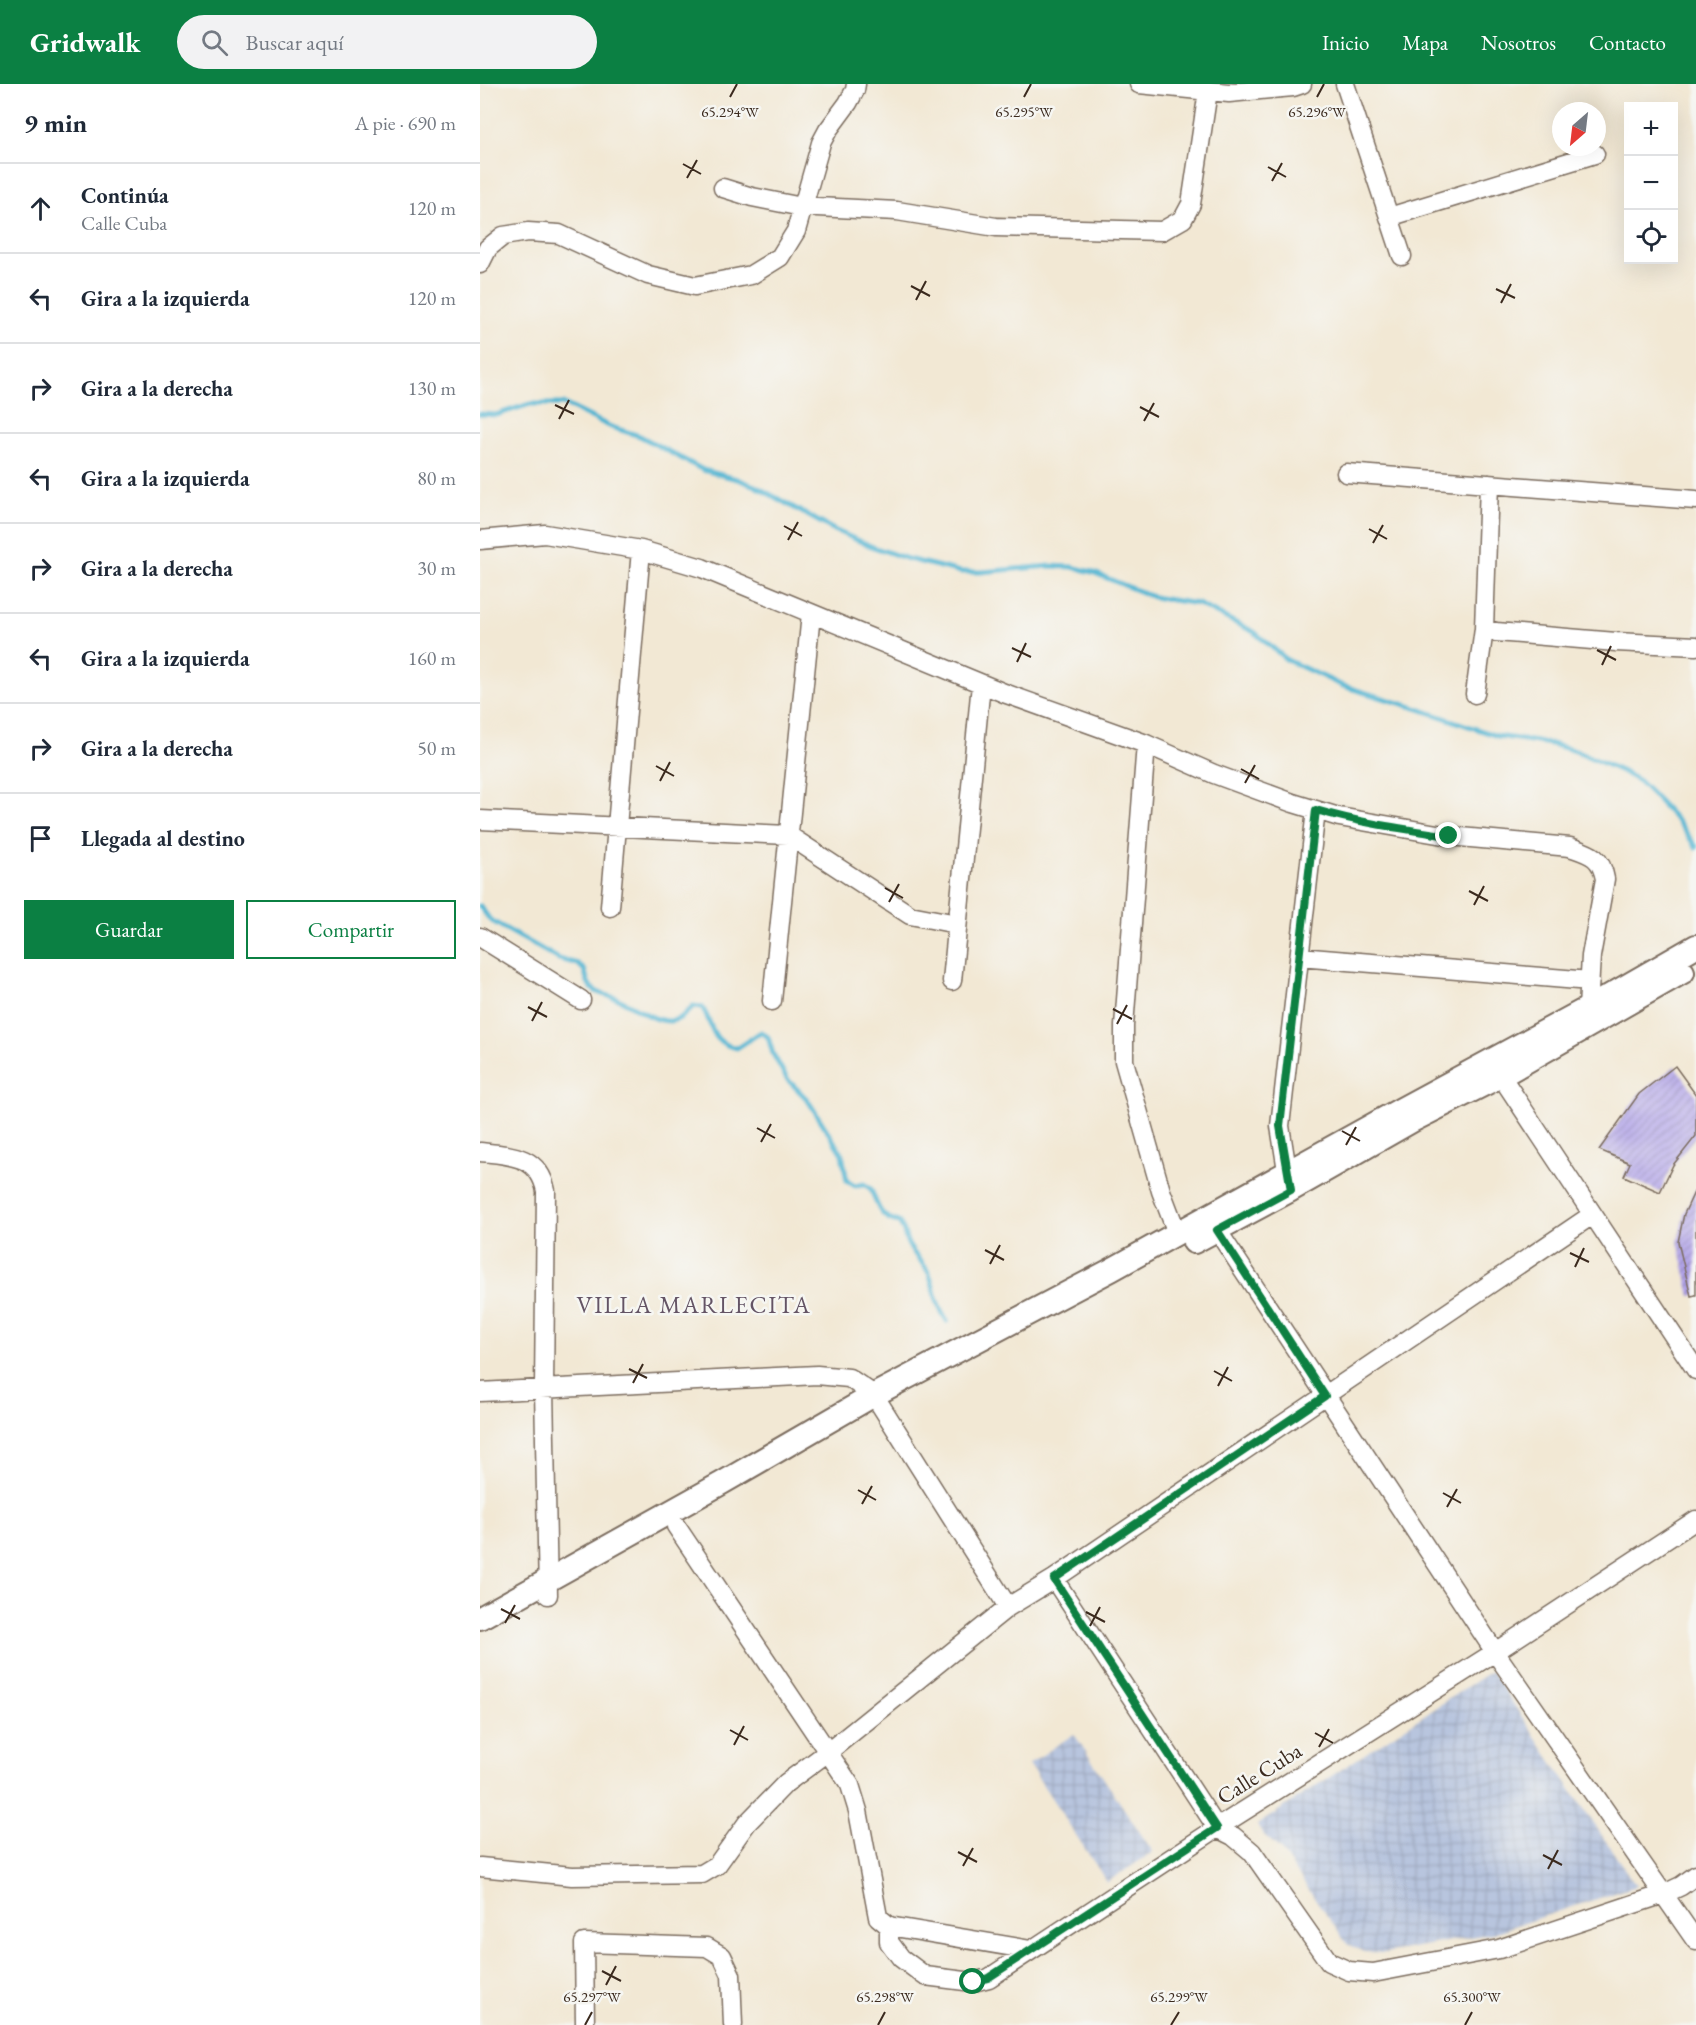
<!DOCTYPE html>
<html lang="es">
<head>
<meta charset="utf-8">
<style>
  :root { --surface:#fff; --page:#f2f2f3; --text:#1f2937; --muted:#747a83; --line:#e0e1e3; --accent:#0b8043 }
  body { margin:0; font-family:"EB Garamond",serif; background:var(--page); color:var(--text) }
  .controls { position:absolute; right:18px; top:18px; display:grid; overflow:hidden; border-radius:0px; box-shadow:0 6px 24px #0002 }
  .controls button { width:54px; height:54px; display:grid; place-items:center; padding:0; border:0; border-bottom:2px solid var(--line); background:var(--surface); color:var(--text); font:30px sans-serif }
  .compass { position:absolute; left:1072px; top:18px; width:54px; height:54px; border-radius:50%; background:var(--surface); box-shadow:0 6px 24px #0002; rotate:208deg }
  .stop { position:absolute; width:18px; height:18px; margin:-14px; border:4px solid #0b8043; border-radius:50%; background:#fff }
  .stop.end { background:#0b8043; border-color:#fff; box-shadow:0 2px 6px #0008 }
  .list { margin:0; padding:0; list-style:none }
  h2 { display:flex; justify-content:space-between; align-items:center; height:78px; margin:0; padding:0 24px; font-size:26px }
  h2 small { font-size:20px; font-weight:400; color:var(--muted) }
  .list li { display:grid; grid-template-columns:39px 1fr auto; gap:18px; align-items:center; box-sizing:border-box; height:90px; padding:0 24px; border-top:2px solid var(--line) }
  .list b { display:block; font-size:22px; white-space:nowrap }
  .list p { margin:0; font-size:20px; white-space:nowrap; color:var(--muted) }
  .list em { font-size:20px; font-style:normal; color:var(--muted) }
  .actions { display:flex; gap:12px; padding:18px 24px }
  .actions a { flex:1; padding:14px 0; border:2px solid var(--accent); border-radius:0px; text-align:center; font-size:21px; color:var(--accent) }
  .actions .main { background:var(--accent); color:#fff }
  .icon { flex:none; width:33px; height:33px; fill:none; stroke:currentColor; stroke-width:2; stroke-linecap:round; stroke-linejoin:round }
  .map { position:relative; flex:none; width:1216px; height:1941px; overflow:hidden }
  header { display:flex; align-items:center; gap:36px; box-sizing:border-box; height:84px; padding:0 30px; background:var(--accent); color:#fff }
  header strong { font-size:28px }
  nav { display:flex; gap:33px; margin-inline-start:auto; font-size:21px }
  .search { width:420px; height:54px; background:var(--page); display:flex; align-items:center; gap:15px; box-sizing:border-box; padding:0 21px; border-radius:33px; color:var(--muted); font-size:22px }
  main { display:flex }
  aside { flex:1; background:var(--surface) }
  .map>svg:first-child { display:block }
  .industrial { fill:url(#industrial-grid) }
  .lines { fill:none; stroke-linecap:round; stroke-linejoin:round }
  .stream { stroke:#53b5d2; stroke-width:5 }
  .building { fill:url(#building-hatch) }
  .minor-casing { stroke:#7b6c5e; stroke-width:21 }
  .tertiary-casing { stroke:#7b6c5e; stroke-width:26 }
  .minor { stroke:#fff; stroke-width:18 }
  .tertiary { stroke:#fff; stroke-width:22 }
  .route { stroke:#0b8043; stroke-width:8 }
  .ticks { fill:none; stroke:#3b2a1e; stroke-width:2 }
  .labels { text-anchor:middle; stroke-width:5; stroke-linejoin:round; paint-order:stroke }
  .street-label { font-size:22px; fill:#3b2a1e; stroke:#f6f6f2 }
  .neighbourhood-label { font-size:24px; letter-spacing:1.5px; fill:#645465; stroke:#f6f6f2 }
  .ticks-label { font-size:15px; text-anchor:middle; fill:#3b2a1e; stroke:#f6f6f2; stroke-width:5; stroke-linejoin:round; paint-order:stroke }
</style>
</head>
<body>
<header>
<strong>Gridwalk</strong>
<div class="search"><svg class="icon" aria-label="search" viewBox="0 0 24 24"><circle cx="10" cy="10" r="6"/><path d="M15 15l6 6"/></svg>Buscar aquí</div>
<nav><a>Inicio</a><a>Mapa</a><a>Nosotros</a><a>Contacto</a></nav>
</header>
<main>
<aside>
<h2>9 min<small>A pie · 690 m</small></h2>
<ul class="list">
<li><svg class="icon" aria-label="ahead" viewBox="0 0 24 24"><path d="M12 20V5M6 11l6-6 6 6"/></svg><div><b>Continúa</b><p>Calle Cuba</p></div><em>120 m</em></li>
<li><svg class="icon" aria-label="left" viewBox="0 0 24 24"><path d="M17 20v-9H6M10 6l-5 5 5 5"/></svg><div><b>Gira a la izquierda</b></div><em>120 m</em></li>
<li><svg class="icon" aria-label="right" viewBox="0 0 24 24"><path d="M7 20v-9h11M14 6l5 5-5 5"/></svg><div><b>Gira a la derecha</b></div><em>130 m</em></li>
<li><svg class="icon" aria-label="left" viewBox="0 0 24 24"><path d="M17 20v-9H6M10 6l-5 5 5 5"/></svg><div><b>Gira a la izquierda</b></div><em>80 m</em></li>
<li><svg class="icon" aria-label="right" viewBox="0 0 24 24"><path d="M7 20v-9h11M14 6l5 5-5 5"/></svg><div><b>Gira a la derecha</b></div><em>30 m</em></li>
<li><svg class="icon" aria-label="left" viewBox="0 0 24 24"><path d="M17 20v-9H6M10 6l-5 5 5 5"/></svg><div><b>Gira a la izquierda</b></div><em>160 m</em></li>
<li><svg class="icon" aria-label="right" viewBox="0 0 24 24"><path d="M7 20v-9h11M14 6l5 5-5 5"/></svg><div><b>Gira a la derecha</b></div><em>50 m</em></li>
<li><svg class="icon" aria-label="arrive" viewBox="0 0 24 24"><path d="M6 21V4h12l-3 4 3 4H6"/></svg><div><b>Llegada al destino</b></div></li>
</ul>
<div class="actions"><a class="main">Guardar</a><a>Compartir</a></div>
</aside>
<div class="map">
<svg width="1216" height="1941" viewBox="0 0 1216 1941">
  <defs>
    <pattern id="industrial-grid" width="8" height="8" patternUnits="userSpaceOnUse" patternTransform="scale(1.5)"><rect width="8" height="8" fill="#b8c5de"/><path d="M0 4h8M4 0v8" fill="none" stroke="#9fa9be"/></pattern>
    <pattern id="building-hatch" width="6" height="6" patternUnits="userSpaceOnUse" patternTransform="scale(1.5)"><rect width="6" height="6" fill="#b1a3e9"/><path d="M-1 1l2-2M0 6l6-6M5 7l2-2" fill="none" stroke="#9185bc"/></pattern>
  </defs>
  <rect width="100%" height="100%" fill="#f6f6f2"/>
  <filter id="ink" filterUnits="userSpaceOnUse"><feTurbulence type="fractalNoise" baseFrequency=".0167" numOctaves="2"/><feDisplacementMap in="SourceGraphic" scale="12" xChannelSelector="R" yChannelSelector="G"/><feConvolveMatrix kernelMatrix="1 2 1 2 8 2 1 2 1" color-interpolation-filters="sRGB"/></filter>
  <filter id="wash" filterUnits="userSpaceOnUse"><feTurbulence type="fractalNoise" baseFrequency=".008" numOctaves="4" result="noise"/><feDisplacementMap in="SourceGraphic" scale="24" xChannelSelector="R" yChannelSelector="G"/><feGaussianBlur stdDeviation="1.35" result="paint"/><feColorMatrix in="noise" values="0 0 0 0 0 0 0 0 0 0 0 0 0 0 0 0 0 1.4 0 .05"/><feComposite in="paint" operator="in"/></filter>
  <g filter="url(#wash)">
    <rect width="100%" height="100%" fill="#f2e8d4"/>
    <path class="industrial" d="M1011 1587 1156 1802 1013 1849 905 1869 884 1868 867 1860 800 1765 784 1751 777 1741Z
      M594 1650 673 1768 627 1798 549 1680Z"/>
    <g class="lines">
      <path class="stream" d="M0 330 16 331 50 320H84L131 343 160 352 223 386 257 395 275 402 354 446 393 463 428 475 481 488H501L570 482 592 483 612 488 673 513 718 520 774 548 807 576 863 602 936 624 1017 652 1071 660 1096 667 1141 687 1159 697 1174 712 1199 739 1216 763
        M0 822 10 836 79 875 98 880 105 887C106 893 107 899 112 904 118 911 129 911 138 915 154 921 171 937 190 937 201 936 207 929 213 922L222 923C234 942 230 959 257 964L281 948 288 953 293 970 307 995 327 1015 362 1070 367 1097 375 1102 384 1100 391 1105C397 1121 400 1135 419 1138 425 1146 424 1152 428 1160 434 1172 446 1180 450 1192 455 1208 457 1223 467 1237"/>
    </g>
    <g id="blocks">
      <path class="building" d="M1195 982 1216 1011V1052L1193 1081 1180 1108 1144 1092 1150 1079 1119 1066 1159 1010Z
        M1216 1104V1211L1211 1212 1198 1158 1204 1130Z"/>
    </g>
  </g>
  <g filter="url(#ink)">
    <use href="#blocks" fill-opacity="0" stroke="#7b6c5e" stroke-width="1.5"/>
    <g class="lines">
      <g class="minor-casing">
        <path id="minor" d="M659 0 749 9 813 3 822 0
          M865 0 922 172
          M243 104 272 113 317 122 417 127 516 143 682 147 703 135 711 120 728 7
          M909 133 1115 70
          M0 180 8 164 23 152 48 148 79 150 168 191 215 202 271 191 300 173 316 147 341 59 348 46 368 19 375 6 376 0
          M866 389 1216 416
          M0 456 65 450 161 466 222 484 524 609 666 660 734 690 813 719 859 733 969 752 1090 763C1110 770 1121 772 1125 795L1111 872 1108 924
          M1004 545 1016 548 1136 558 1216 562
          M995 610 1004 545 1009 400
          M666 660 644 942V977L681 1107 697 1149
          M0 736 308 751 430 831 477 840
          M130 823 161 466
          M0 853 101 916
          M819 873 1110 897
          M472 897 501 600
          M292 917 331 530
          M1021 992 1216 1286
          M0 1068C30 1071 59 1071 66 1107L64 1305 68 1511
          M809 1099 800 1042 836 726
          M737 1146 1015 1568 1216 1857
          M0 1308 337 1291 369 1294 394 1311 528 1523
          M196 1442 370 1701 378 1727 398 1833 409 1842 551 1866
          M574 1495 737 1744 753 1752 772 1768 849 1878 869 1887 893 1889 1019 1865 1184 1810 1201 1802 1216 1791
          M0 1783 92 1792 222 1790 237 1781 267 1739 306 1699 348 1668 528 1523 574 1495 1112 1131
          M409 1842V1858L421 1874 445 1892 493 1898 509 1894 737 1744 1015 1568 1216 1436
          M105 1941 104 1859 227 1863 242 1872 251 1891 253 1941"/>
      </g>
      <g class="tertiary-casing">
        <path id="tertiary" d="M714 1158 811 1106 932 1037 1021 992 1203 888
          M0 1534 242 1399 394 1311 631 1186 921 1025 1108 924 1216 862"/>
      </g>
      <use href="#minor" class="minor"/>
      <use href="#tertiary" class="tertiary"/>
    </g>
  </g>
  <g class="lines" filter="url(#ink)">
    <path class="route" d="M493 1898 508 1894 737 1744 574 1495 845 1312 737 1146 811 1106 800 1042 836 726C880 739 924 745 969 752"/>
  </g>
  <path class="ticks" d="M250 13 257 0M544 13 551 0M837 13 844 0M203 80 221 90M788 83 806 93M207 94 217 76M792 97 802 79M431 202 450 212M1016 205 1035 214M436 216 446 197M1021 219 1031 200M75 321 94 330M660 323 679 333M79 335 89 316M664 337 674 319M304 442 322 452M889 445 907 455M308 456 318 438M893 459 903 441M532 564 551 573M1117 566 1136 576M537 578 546 559M1122 581 1131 562M176 682 194 692M761 685 779 695M180 697 190 678M765 699 775 681M405 804 423 814M989 807 1008 817M409 818 419 800M994 821 1004 802M48 923 67 933M633 925 652 935M52 937 62 918M637 940 647 921M277 1044 295 1054M862 1047 880 1057M281 1058 291 1040M866 1061 876 1043M505 1166 524 1176M1090 1169 1109 1178M510 1180 520 1161M1095 1183 1104 1164M149 1285 167 1294M734 1287 752 1297M153 1299 163 1280M738 1302 748 1283M378 1406 396 1416M963 1409 981 1419M382 1420 392 1402M967 1423 977 1405M21 1525 40 1535M606 1528 625 1538M25 1539 35 1521M610 1542 620 1523M250 1646 268 1656M835 1649 853 1659M254 1661 264 1642M839 1663 849 1645M478 1768 497 1778M1063 1771 1082 1781M483 1782 493 1764M1068 1785 1078 1766M122 1887 141 1897M126 1901 136 1882M105 1941 112 1928M398 1941 405 1928M691 1941 699 1928M985 1941 992 1928"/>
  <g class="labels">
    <g class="street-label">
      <text transform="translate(779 1689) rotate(-32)" y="8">Calle Cuba</text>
    </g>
    <g class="neighbourhood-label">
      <text x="214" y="1229">VILLA MARLECITA</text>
    </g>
  </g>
  <g class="ticks-label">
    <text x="250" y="33">65.294°W</text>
    <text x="544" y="33">65.295°W</text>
    <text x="837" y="33">65.296°W</text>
    <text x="112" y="1918">65.297°W</text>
    <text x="405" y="1918">65.298°W</text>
    <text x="699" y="1918">65.299°W</text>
    <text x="992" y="1918">65.300°W</text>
  </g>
</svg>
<div class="controls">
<button>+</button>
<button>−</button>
<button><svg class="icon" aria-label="locate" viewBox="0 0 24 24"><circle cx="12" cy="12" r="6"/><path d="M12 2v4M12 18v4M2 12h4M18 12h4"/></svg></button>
</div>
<svg class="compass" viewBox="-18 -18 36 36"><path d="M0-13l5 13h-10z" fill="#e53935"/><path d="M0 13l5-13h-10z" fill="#747a83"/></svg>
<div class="stop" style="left:493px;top:1898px"></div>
<div class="stop end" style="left:969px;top:752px"></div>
</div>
</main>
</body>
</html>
